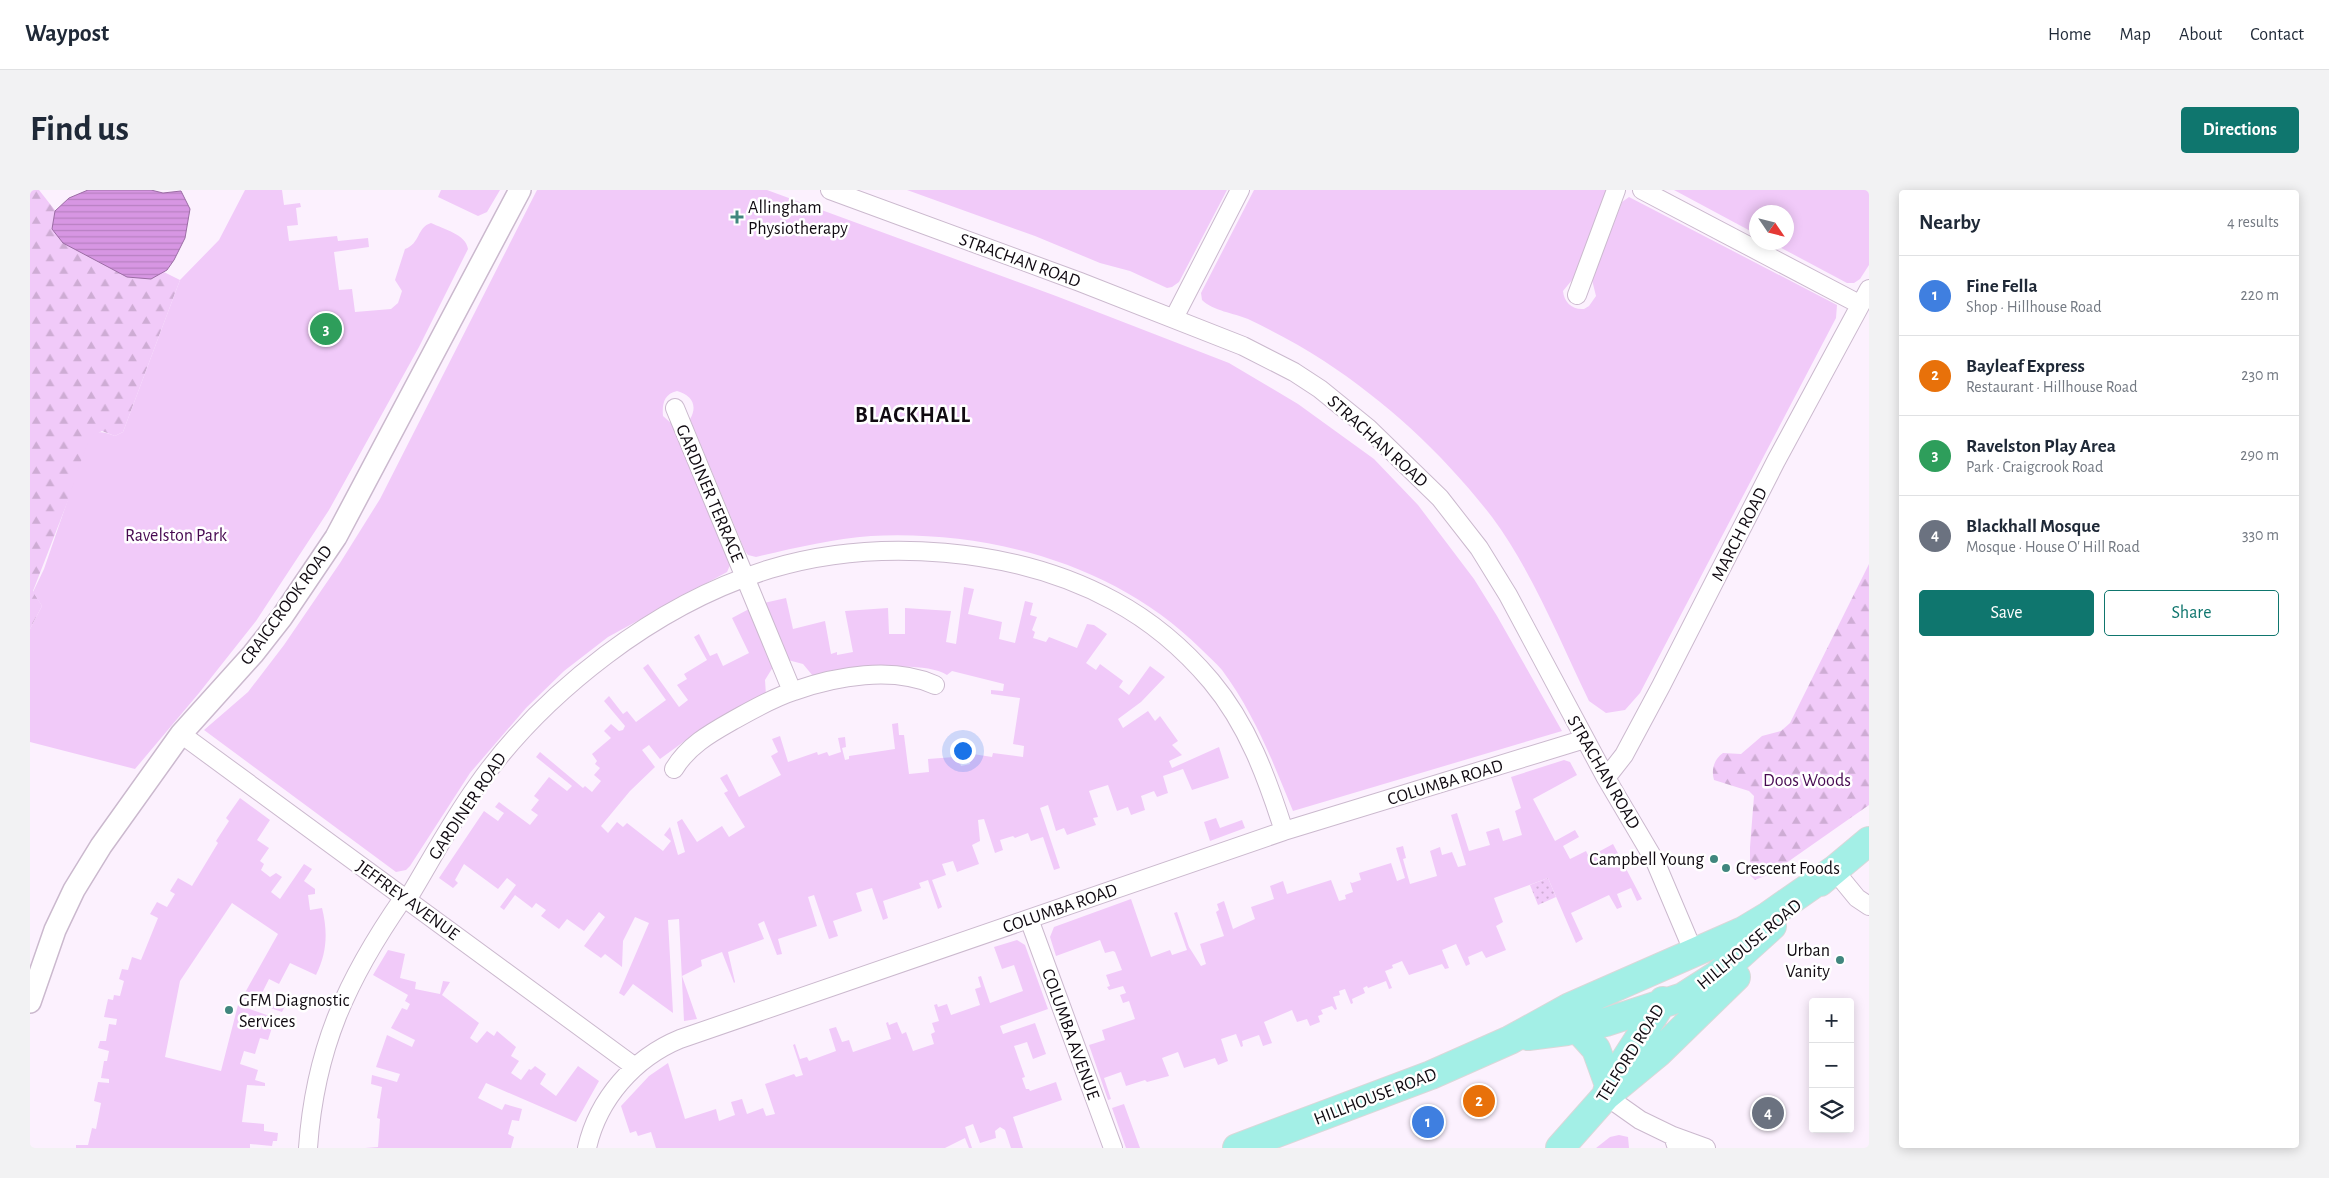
<!DOCTYPE html>
<html lang="en">
<head>
<meta charset="utf-8">
<style>
  :root { --surface:#fff; --page:#f2f2f3; --text:#1f2937; --muted:#747a83; --line:#e0e1e3; --accent:#0f766e }
  body { margin:0; font-family:"Alegreya Sans",sans-serif; background:var(--page); color:var(--text) }
  .controls { position:absolute; right:15px; bottom:15px; display:grid; overflow:hidden; border-radius:5px; box-shadow:0 2px 12px #0003 }
  .controls button { width:45px; height:45px; display:grid; place-items:center; padding:0; border:0; border-bottom:1px solid var(--line); background:var(--surface); color:var(--text); font:25px sans-serif }
  .compass { position:absolute; left:1719px; top:15px; width:45px; height:45px; border-radius:50%; background:var(--surface); box-shadow:0 2px 12px #0003; rotate:125deg }
  .you { position:absolute; left:932px; top:560px; width:18px; height:18px; margin:-12px; border:4px solid #fff; border-radius:50%; background:#1a73e8; box-shadow:0 0 0 8px #1a73e833 }
  .badge { display:grid; place-items:center; width:32px; height:32px; border-radius:50%; background:var(--accent); color:#fff; font-size:16px; font-weight:700 }
  .pin { position:absolute; translate:-50% -50%; border:2px solid #fff; box-shadow:0 1px 5px #0006 }
  .list { margin:0; padding:0; list-style:none }
  h2 { display:flex; justify-content:space-between; align-items:center; height:65px; margin:0; padding:0 20px; font-size:21px }
  h2 small { font-size:16px; font-weight:400; color:var(--muted) }
  .list li { display:grid; grid-template-columns:32px 1fr auto; gap:15px; align-items:center; box-sizing:border-box; height:80px; padding:0 20px; border-top:1px solid var(--line) }
  .list b { display:block; font-size:19px; white-space:nowrap }
  .list p { margin:0; font-size:16px; white-space:nowrap; color:var(--muted) }
  .list em { font-size:16px; font-style:normal; color:var(--muted) }
  .actions { display:flex; gap:10px; padding:15px 20px }
  .actions a { flex:1; padding:11px 0; border:1px solid var(--accent); border-radius:5px; text-align:center; font-size:18px; color:var(--accent) }
  .actions .main { background:var(--accent); color:#fff }
  .icon { flex:none; width:28px; height:28px; fill:none; stroke:currentColor; stroke-width:2; stroke-linecap:round; stroke-linejoin:round }
  .map { position:relative; flex:none; width:1839px; height:958px; overflow:hidden; border-radius:5px }
  header { display:flex; align-items:center; gap:30px; box-sizing:border-box; height:70px; padding:0 25px; background:var(--surface); border-bottom:1px solid var(--line) }
  header strong { font-size:24px }
  nav { display:flex; gap:28px; margin-inline-start:auto; font-size:18px }
  .intro { display:flex; align-items:center; justify-content:space-between; box-sizing:border-box; height:120px; padding:0 30px }
  h1 { margin:0; font-size:35px }
  .button { padding:12px 22px; border-radius:5px; background:var(--accent); color:#fff; font-size:18px; font-weight:700 }
  main { display:flex; gap:30px; padding:0 30px }
  aside { flex:1; background:var(--surface); border-radius:5px; box-shadow:0 2px 12px #0003 }
  .map>svg:first-child { display:block }
  .grass { fill:url(#grass-dots) }
  .forest { fill:url(#forest-firs) }
  .green { fill:#f1caf9 }
  .water { fill:url(#water-rules); stroke:#9b6ca4 }
  .lines { fill:none; stroke-linecap:round; stroke-linejoin:round }
  .minor-casing { stroke:#cbb9ce; stroke-width:20 }
  .tertiary-casing { stroke:#cbb9ce; stroke-width:24 }
  .primary-casing { stroke:#d9d8d9; stroke-width:30 }
  .minor { stroke:#fff; stroke-width:18 }
  .tertiary { stroke:#fff; stroke-width:21 }
  .primary { stroke:#a3efe6; stroke-width:28 }
  .poi-dot { fill:#40867e; stroke:#fff; stroke-width:2 }
  .labels { text-anchor:middle; stroke-width:5; stroke-linejoin:round; paint-order:stroke }
  .poi-label { font-size:18px; fill:#100a11; stroke:#fff; text-anchor:start }
  .street-label { font-size:18px; fill:#100a11; stroke:#fff }
  .park-label { font-size:18px; fill:#470a51; stroke:#fff }
  .district-label { font-size:22px; font-weight:bold; letter-spacing:1px; fill:#100a11; stroke:#fff }
</style>
</head>
<body>
<header>
<strong>Waypost</strong>
<nav><a>Home</a><a>Map</a><a>About</a><a>Contact</a></nav>
</header>
<div class="intro"><h1>Find us</h1><a class="button">Directions</a></div>
<main>
<div class="map">
<svg width="1839" height="958" viewBox="0 0 1839 958">
  <defs>
    <pattern id="grass-dots" width="8" height="8" patternUnits="userSpaceOnUse" patternTransform="scale(1.25)"><rect width="8" height="8" fill="#f1caf9"/><path d="M2 2h.1M6 6h.1" fill="none" stroke="#ceacd4" stroke-width="1.8" stroke-linecap="round"/></pattern>
    <pattern id="forest-firs" width="22" height="20" patternUnits="userSpaceOnUse" patternTransform="scale(1.25)"><rect width="22" height="20" fill="#f1caf9"/><path d="M5 1l3.5 6h-7zM16 11l3.5 6h-7z" fill="#ceacd4"/></pattern>
    <pattern id="water-rules" width="6" height="5" patternUnits="userSpaceOnUse" patternTransform="scale(1.25)"><rect width="6" height="5" fill="#d796e3"/><path d="M0 2.5h6" fill="none" stroke="#b880c2"/></pattern>
  </defs>
  <rect width="100%" height="100%" fill="#fcf1fe"/>
  <path class="grass" d="M1518 688 1526 707 1508 715 1500 695Z"/>
  <path class="forest" d="M0 0H9L35 33 150 90 93 242 85 246 72 241 63 246 3 401 12 416 0 439Z
    M1839 374V615L1742 683 1725 690 1720 685V657L1724 606 1719 601 1684 590C1681 580 1684 569 1693 563L1711 564 1732 546 1751 541 1760 533Z"/>
  <path class="green" d="M215 0H252L254 15 270 13 271 17 266 18 268 35 257 36 259 51 307 46 308 51 338 48 339 57 304 62 309 100 322 99 325 122 361 119 368 113 372 101 365 90 375 59C390 54 387 37 401 33 413 39 436 44 438 59L389 157 299 320 226 431 169 503 105 579 0 552V439L12 416 3 402 14 379 56 257C63 240 69 240 85 246L93 242 150 90 189 50Z
    M411 0H470L457 22 448 26 408 7Z
    M507 0H737L1026 106 1199 173 1268 214 1344 269 1388 315 1444 389 1467 426 1532 541 1263 621C1243 572 1224 523 1192 480 1186 473 1178 466 1171 459 1086 374 959 340 841 346 802 349 764 358 726 367L718 365 715 361 660 229C668 216 662 205 647 201 634 204 632 214 633 226L642 234 701 373 697 382 578 447 534 481 496 518 440 583 380 676 376 680 366 682 174 540 218 502 254 455 310 373 350 309Z
    M877 0H1197L1149 92 1142 97 1137 98 1100 81 1070 73 1005 46Z
    M1224 0H1576L1547 84 1533 101C1534 112 1542 120 1554 119L1559 116 1566 106 1562 90 1592 12 1599 7 1807 115 1806 128 1610 503 1595 520 1576 523 1559 511C1531 453 1501 379 1462 327 1415 266 1358 213 1294 171 1270 155 1243 141 1218 129 1204 123 1183 121 1172 110L1171 103Z
    M1644 0H1839V75L1830 89 1824 93H1817L1742 53 1756 52V22H1726V44Z
    M934 397 944 399 938 424 972 432 969 449 985 453 995 411 1003 413 1000 425 1007 427 1002 440 1005 442 1003 448 1016 452 1019 447 1047 458 1057 434 1064 435 1077 444 1056 473 1066 480 1070 474 1093 491 1089 497 1099 505 1120 476 1135 487 1111 512 1088 529 1093 538 1118 521 1125 531 1130 526 1148 551 1142 555 1152 565 1139 571 1142 578 1189 557 1199 588 1162 600 1153 579 1133 586 1138 603 1127 607 1124 601 1111 606 1115 620 1101 625 1098 617 1087 621 1078 595 1059 601 1068 627 1063 628 1066 635 1037 645 1034 638 1026 641 1018 615 1010 618 1030 678 1024 680 1013 647 1001 651 998 643 985 648 983 646 970 650 973 660 965 663 954 629 948 630 950 651 942 655 949 674 927 682 923 671 912 674 916 685 902 690 912 717 908 719 898 690 889 693 891 698 853 711 858 728 853 730 842 698 826 703 832 721 803 731 808 746 799 749 784 705 778 707 787 736 748 749 752 764 747 765 734 731 728 734 734 749 698 762 705 792 704 793 692 762 671 770 672 776 652 786 667 829 654 831 649 729 638 730 643 823 603 794 594 806 589 803 619 733 605 727 593 751 592 777 575 764 571 768 554 756 575 727 569 722 554 741 537 729 529 739 511 726 516 720 506 713 502 718 485 705 474 720 470 717 486 695 477 688 468 699 434 674 425 690 428 693 423 698 409 688 454 621 468 631 474 623 465 617 469 612 500 635 508 625 501 620 509 610 504 606 519 587 537 601 542 596 506 567 510 562 553 598 555 596 562 602 571 591 564 585 570 578 565 574 567 571 562 564 581 548 574 541 581 534 589 541 593 540 595 536 574 511 579 506 593 524 597 521 606 532 636 510 613 478 618 474 649 517 658 510 647 495 657 489 654 484 677 470 664 447 669 444 680 466 687 463 693 476 719 463 702 428 719 419 743 477 735 490 736 505 667 542 630 569 619 555 612 560 625 577 600 601 571 636 578 643 587 632 593 637 597 633 633 661 641 651 634 645 640 637 648 665 655 662 647 632 652 629 667 652 692 636 699 647 715 637 694 603 698 601 690 588 697 584 709 607 751 585 741 566 748 562 742 549 750 546 758 572 787 562 788 565 797 562 799 566 811 562 808 548 815 547 816 557 812 558 815 570 819 569V566L865 559 862 534 868 533 869 545H874L879 584 899 582 898 569 924 567V559H926L931 576 940 574 937 563 962 567 963 563 993 567 994 556 983 554 990 508 961 504V500L973 501 974 494 922 481 917 485C889 468 817 482 783 486L773 474 758 470 734 413 756 408 763 439 795 431 801 464 807 462V465L823 462 815 421 858 418 859 444H875V418L921 421 916 452 926 454Z
    M1534 570 1540 572 1547 585 1503 609 1525 651 1545 640 1549 647 1533 656 1540 669 1556 661 1559 667 1583 654 1612 709 1607 711 1601 698 1587 704 1592 717 1587 719 1579 705 1541 723 1553 749 1546 753 1518 688 1464 708 1473 732 1466 736 1476 760 1456 768 1452 761 1438 767 1440 774 1436 776 1426 754 1412 760 1419 778 1415 779 1412 774 1379 785 1372 771 1362 775 1363 778 1355 781 1362 798 1359 799 1356 791 1338 798 1337 796 1333 798 1335 803 1322 809 1323 813 1321 814 1315 799 1309 801 1310 805 1303 807 1307 819 1305 820 1302 816 1291 820 1293 824 1288 826 1290 832 1280 836 1277 829 1267 832 1262 820 1234 832 1242 853 1233 856 1229 845 1212 851 1213 856 1211 857 1206 844 1191 849 1198 871 1188 875 1185 868 1154 878 1148 862 1132 868 1139 886 1117 892 1115 890 1096 896 1091 882 1074 888 1081 909 1078 910 1059 855 1075 850 1072 840 1105 829 1099 811 1093 813 1090 805 1096 803 1093 796 1079 800 1077 797 1080 796 1076 785 1092 780 1085 762 1083 761 1075 763 1070 750 1026 766 1020 747 1024 737 1101 709 1121 767 1140 760 1142 765 1157 760 1144 723 1147 722 1159 757 1171 776 1176 774 1170 754 1194 746 1186 722 1189 720 1187 714 1194 711 1203 739 1225 729 1221 717 1244 709 1240 696 1253 691 1257 704 1301 690 1309 711 1316 709 1315 705 1323 702 1320 692 1322 693 1331 690 1329 683 1361 673 1367 691 1375 688 1366 658 1373 656 1376 668 1373 669 1380 694 1407 686 1400 661 1410 657 1412 665 1422 662 1428 677 1436 675 1421 625 1427 623 1439 661 1460 655 1456 642 1469 638 1473 651 1492 645 1485 621 1491 618 1481 587Z
    M210 608 240 630 227 650 239 658 230 671 234 674 231 680 240 687 246 683 252 687 241 702 250 709 274 674 282 679 274 691 285 699V704L278 705 280 720 292 718C298 742 297 763 286 785L260 773 249 794 239 789 232 803 237 806 235 811 249 818 256 806 259 808 252 822 212 808 248 744 202 713 150 791 135 867 191 881 208 815 245 828 238 850 230 848 225 864 214 861 210 874 228 880 225 890 235 893V896L217 895 212 932 234 934V941L248 943 247 951H243L242 956 220 954V958H46V955H58L62 938 66 939 71 913 64 911 68 892 79 893V889L71 888 74 871H77L79 861 68 858 70 851H76L79 834 86 835 87 829 74 827 78 809 83 810 84 805 90 806 94 791 89 789 92 779 98 780 102 767 111 770 128 728 120 724 127 712 137 717 145 704 140 701 148 688 162 696 188 653 186 651 199 631 196 628Z
    M1186 628 1190 638 1212 630 1215 638 1180 651 1174 632Z
    M987 750 995 755 1018 819 970 836 973 844 1005 833 1016 864 1003 869 997 852 984 856 995 887 992 888 996 899H999L1000 901 1026 892 1032 910 983 927 993 958H981L975 940 970 937 965 941 966 948 950 953 943 934 935 937 942 958H939L935 948 915 958H626L621 942 608 946 606 941 600 943 591 916 619 886 638 873 655 929 686 919 689 931 705 925 701 912 712 909 717 924 733 918 736 926 745 924 735 894 764 884 766 887 773 885 763 855 765 854 770 869 777 867 779 871 806 861 799 839 806 837 812 852 819 850 823 862 861 849 856 833 858 832 859 835 867 832 872 844 876 842 883 861 904 854 901 844 905 842 902 833 909 831 904 815 907 814 908 817 917 814 921 825 950 815 945 799 951 797 948 787 951 786 960 813 993 801 984 775 972 779 964 757Z
    M358 760 375 764 370 788 386 792 385 799 410 804 413 791 420 792 412 805 449 833 440 848 447 853 457 841 464 846 467 841 486 857 481 866 489 871 481 883 491 890 499 879 501 880 505 876 516 884 510 894 526 906 548 876 569 891 546 932 456 893 448 908 472 920 475 914 492 919 489 931 482 930 478 944 484 947 481 958H335L348 957 350 929 347 928 352 897 341 894 342 885 367 892 370 884 346 877 357 845 382 857 385 850 361 838 372 818 377 820 380 814 375 811 378 805 343 785Z
    M1094 914 1110 958H1096L1082 918Z
    M1589 945 1598 947 1599 958H1566L1580 947Z"/>
  <path class="water" d="M58 0H121L133 3 151 1 160 19 155 48 144 70 137 80 121 89 97 87 33 53 22 39 25 21 39 8Z"/>
  <g class="lines">
    <g class="minor-casing">
      <path id="minor" d="M800 0 1050 92 1213 156 1264 182 1290 199 1338 238 1410 308 1449 358 1478 405 1576 588 1625 671 1664 763
        M1612 0 1829 114
        M1547 105 1586 0
        M1144 128 1210 0
        M645 218 762 501
        M151 544 605 877
        M644 579C658 556 679 544 702 531 722 520 742 508 764 501 806 486 863 476 905 495
        M1576 588 1594 565 1631 496 1746 271 1839 99
        M1804 680 1827 708 1839 716
        M377 710C400 672 421 632 447 596 482 546 527 502 576 465 625 428 681 397 740 379 846 347 985 357 1084 411 1121 431 1154 459 1181 491 1218 535 1237 588 1254 641
        M999 729 1083 958
        M1576 906 1610 930 1643 946 1647 958
        M1643 946 1676 958
        M278 958C285 858 317 789 374 707
        M557 958C568 909 604 868 650 849L1254 641 1555 549"/>
    </g>
    <g class="tertiary-casing">
      <path id="tertiary" d="M0 812 25 740 44 700 71 656 151 544 223 464 252 427 306 347 490 0"/>
    </g>
    <g class="primary-casing">
      <path id="primary" d="M1790 692 1839 651
        M1548 839 1566 859 1579 895
        M1498 846 1537 841 1576 832 1653 807 1689 784 1742 736
        M1576 906 1628 863 1706 787
        M1207 958 1401 885 1480 850 1540 817 1713 741 1738 726 1804 680
        M1530 958 1576 906 1579 895 1633 811"/>
    </g>
    <use href="#minor" class="minor"/>
    <use href="#tertiary" class="tertiary"/>
    <use href="#primary" class="primary"/>
  </g>
  <g class="poi-dot">
    <path d="M704.5 19.5h5v5h5v5h-5v5h-5v-5h-5v-5h5z"/>
    <circle cx="1684" cy="669" r="5"/>
    <circle cx="1696" cy="678" r="5"/>
    <circle cx="1810" cy="770" r="5"/>
    <circle cx="199" cy="820" r="5"/>
  </g>
  <g class="labels">
    <g class="poi-label">
      <text x="718" y="23">Allingham<tspan x="718" dy="21">Physiotherapy</tspan></text>
      <text x="1674" y="675" text-anchor="end">Campbell Young</text>
      <text x="1706" y="684">Crescent Foods</text>
      <text x="1800" y="766" text-anchor="end">Urban<tspan x="1800" dy="21">Vanity</tspan></text>
      <text x="209" y="816">GFM Diagnostic<tspan x="209" dy="21">Services</tspan></text>
    </g>
    <g class="street-label">
      <text transform="translate(990 70) rotate(20)" y="6">STRACHAN ROAD</text>
      <text transform="translate(1348 251) rotate(42)" y="6">STRACHAN ROAD</text>
      <text transform="translate(680 303) rotate(67)" y="6">GARDINER TERRACE</text>
      <text transform="translate(1709 344) rotate(-63)" y="6">MARCH ROAD</text>
      <text transform="translate(256 415) rotate(-54)" y="6">CRAIGCROOK ROAD</text>
      <text transform="translate(1574 582) rotate(60)" y="6">STRACHAN ROAD</text>
      <text transform="translate(1415 592) rotate(-17)" y="6">COLUMBA ROAD</text>
      <text transform="translate(437 616) rotate(-56)" y="6">GARDINER ROAD</text>
      <text transform="translate(378 710) rotate(36)" y="6">JEFFREY AVENUE</text>
      <text transform="translate(1030 718) rotate(-19)" y="6">COLUMBA ROAD</text>
      <text transform="translate(1719 754) rotate(-40)" y="6">HILLHOUSE ROAD</text>
      <text transform="translate(1041 844) rotate(70)" y="6">COLUMBA AVENUE</text>
      <text transform="translate(1600 863) rotate(-58)" y="6">TELFORD ROAD</text>
      <text transform="translate(1345 906) rotate(-21)" y="6">HILLHOUSE ROAD</text>
    </g>
    <g class="park-label">
      <text x="146" y="351">Ravelston Park</text>
      <text x="1777" y="596">Doos Woods</text>
    </g>
    <g class="district-label">
      <text x="883" y="232">BLACKHALL</text>
    </g>
  </g>
</svg>
<div class="controls">
<button>+</button>
<button>−</button>
<button><svg class="icon" aria-label="layers" viewBox="0 0 24 24"><path d="M12 4l9 5-9 5-9-5zM3 14l9 5 9-5"/></svg></button>
</div>
<svg class="compass" viewBox="-18 -18 36 36"><path d="M0-13l5 13h-10z" fill="#e53935"/><path d="M0 13l5-13h-10z" fill="#747a83"/></svg>
<div class="you"></div>
<div class="pin badge" style="left:1398px;top:932px;background:#3f7fe0">1</div>
<div class="pin badge" style="left:1449px;top:911px;background:#e8710a">2</div>
<div class="pin badge" style="left:296px;top:139px;background:#2e9e5b">3</div>
<div class="pin badge" style="left:1738px;top:923px;background:#6b7280">4</div>
</div>
<aside>
<h2>Nearby<small>4 results</small></h2>
<ul class="list">
<li><span class="badge" style="background:#3f7fe0">1</span><div><b>Fine Fella</b><p>Shop · Hillhouse Road</p></div><em>220 m</em></li>
<li><span class="badge" style="background:#e8710a">2</span><div><b>Bayleaf Express</b><p>Restaurant · Hillhouse Road</p></div><em>230 m</em></li>
<li><span class="badge" style="background:#2e9e5b">3</span><div><b>Ravelston Play Area</b><p>Park · Craigcrook Road</p></div><em>290 m</em></li>
<li><span class="badge" style="background:#6b7280">4</span><div><b>Blackhall Mosque</b><p>Mosque · House O' Hill Road</p></div><em>330 m</em></li>
</ul>
<div class="actions"><a class="main">Save</a><a>Share</a></div>
</aside>
</main>
</body>
</html>
